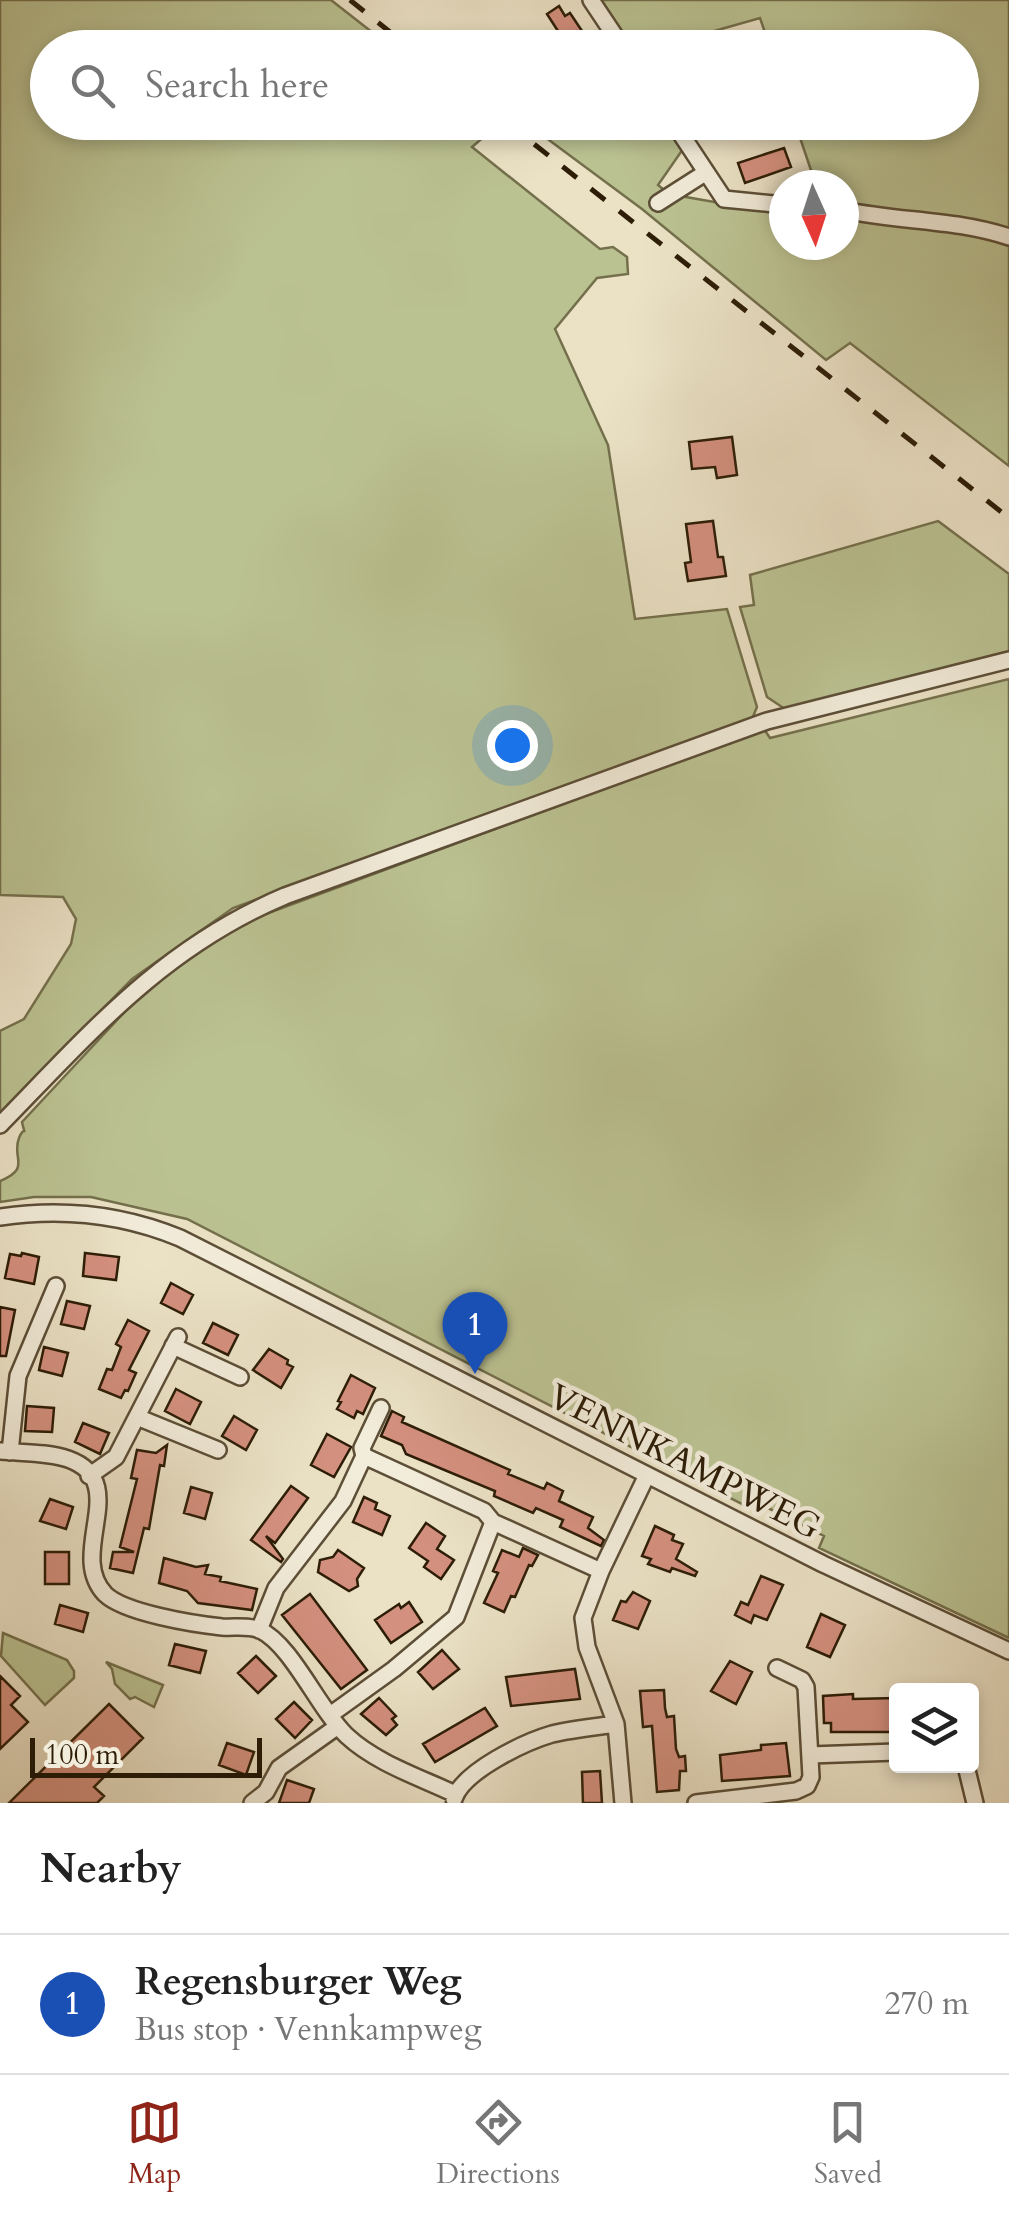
<!DOCTYPE html>
<html lang="en">
<head>
<meta charset="utf-8">
<style>
  :root { --surface:#fff; --page:#f2f2f2; --text:#222; --muted:#767676; --line:#e0e0e0; --accent:#8f2418 }
  body { margin:0; font-family:Cardo,serif; background:var(--page); color:var(--text) }
  .controls { position:absolute; right:30px; bottom:30px; display:grid; overflow:hidden; border-radius:10px; box-shadow:0 5px 15px #0003 }
  .controls button { width:90px; height:90px; display:grid; place-items:center; padding:0; border:0; border-bottom:2px solid var(--line); background:var(--surface); color:var(--text); font:50px sans-serif }
  .compass { position:absolute; left:769px; top:170px; width:90px; height:90px; border-radius:50%; background:var(--surface); box-shadow:0 5px 15px #0003; rotate:177deg }
  .scale { position:absolute; left:30px; bottom:25px; width:232px; box-sizing:border-box; padding-left:10px; border:5px solid #2d1d07; border-top:0; font-size:28px; line-height:35px; white-space:nowrap; color:#2d1d07; -webkit-text-stroke:8px #f2ecda; paint-order:stroke }
  .you { position:absolute; left:512px; top:745px; width:35px; height:35px; margin:-25px; border:8px solid #fff; border-radius:50%; background:#1a73e8; box-shadow:0 0 0 15px #1a73e833 }
  .badge { display:grid; place-items:center; width:65px; height:65px; border-radius:50%; background:var(--accent); color:#fff; font-size:32px; font-weight:700 }
  .pin { position:absolute; translate:-50% -82px; filter:drop-shadow(0 2px 5px #0008) }
  .pin::after { content:''; position:absolute; top:52px; width:35px; height:30px; background:inherit; clip-path:polygon(0 0,100% 0,50% 100%) }
  .list { margin:0; padding:0; list-style:none }
  h2 { display:flex; justify-content:space-between; align-items:center; height:130px; margin:0; padding:0 40px; font-size:42px }
  h2 small { font-size:32px; font-weight:400; color:var(--muted) }
  .list li { display:grid; grid-template-columns:65px 1fr auto; gap:30px; align-items:center; box-sizing:border-box; height:140px; padding:0 40px; border-top:2px solid var(--line) }
  .list b { display:block; font-size:38px; white-space:nowrap }
  .list p { margin:0; font-size:32px; white-space:nowrap; color:var(--muted) }
  .list em { font-size:32px; font-style:normal; color:var(--muted) }
  .icon { flex:none; width:55px; height:55px; fill:none; stroke:currentColor; stroke-width:2; stroke-linecap:round; stroke-linejoin:round }
  .map { position:relative; flex:none; width:1009px; height:1803px; overflow:hidden }
  .search { position:absolute; background:var(--surface); box-shadow:0 5px 15px #0003; left:30px; right:30px; top:30px; height:110px; display:flex; align-items:center; gap:25px; box-sizing:border-box; padding:0 35px; border-radius:55px; color:var(--muted); font-size:38px }
  .sheet { height:270px; background:var(--surface) }
  nav { display:flex; justify-content:space-around; align-items:center; box-sizing:border-box; height:140px; border-top:2px solid var(--line); background:var(--surface); font-size:28px; color:var(--muted) }
  nav a { display:grid; justify-items:center; gap:5px }
  nav .on { color:var(--accent) }
  .map>svg:first-child { display:block }
  .green { fill:#bbc292; stroke:#74704c; stroke-width:2.5 }
  .building { fill:#d4907f; stroke:#2d1d07; stroke-width:2.5 }
  .lines { fill:none; stroke-linecap:round; stroke-linejoin:round }
  .street-casing { stroke:#5c4e37; stroke-width:20 }
  .street { stroke:#f2ecda; stroke-width:15 }
  .rail { stroke:#2d1d07; stroke-width:5; stroke-dasharray:18 18; stroke-linecap:butt }
  .labels { text-anchor:middle; stroke-width:9; stroke-linejoin:round; paint-order:stroke }
  .street-label { font-size:35px; fill:#2d1d07; stroke:#f2ecda }
</style>
</head>
<body>
<div class="map">
<svg width="1009" height="1803" viewBox="0 0 1009 1803">
  <rect width="100%" height="100%" fill="#ebe2c6"/>
  <filter id="stains"><feTurbulence type="fractalNoise" baseFrequency=".002" numOctaves="4"/><feColorMatrix values="0 0 0 0 .2 0 0 0 0 .09 0 0 0 0 .02 0 0 0 .5 -.17"/></filter>
  <radialGradient id="worn" r=".72"><stop offset=".6" stop-color="#630" stop-opacity="0"/><stop offset="1" stop-color="#630" stop-opacity=".3"/></radialGradient>
  <path class="green" d="M0 0H331L391 47 48 48V122H485L493 129 472 147 600 249 613 247 627 257 628 274 597 278 555 329 608 445 635 619 727 609 757 707 752 719 233 908 132 979 0 1114V1031L24 1019 71 944 76 919 63 897 0 895Z
    M598 0H1009V466L850 343 826 360 642 209 526 123H665L683 149 658 185 669 194 771 212 784 201V245H844V185H816L795 123 962 122V48L770 47 760 18 658 47H630Z
    M938 521 1009 574V653L785 709 767 697 740 607 754 605 750 575Z
    M1009 679V1638L819 1548 824 1536 750 1499 746 1506 187 1219 91 1197H34L0 1202V1181C32 1168 11 1158 19 1138 25 1123 26 1140 22 1122L146 989 242 923 764 729 770 738Z
    M3 1633 67 1660 74 1671V1678L45 1705 1 1656Z
    M106 1662 163 1685 154 1707 135 1697 130 1699 115 1684 112 1669Z"/>
  <path class="building" d="M559 6 565 16 570 13 584 34 567 45 547 14Z
    M784 148 791 167 745 183 738 163Z
    M732 437 737 475 717 478 715 467 692 469 689 442Z
    M713 521 718 557H723L726 576 688 581 685 563 691 562 686 524Z
    M22 1253 39 1257 34 1284 5 1278 10 1254 21 1256Z
    M85 1253 119 1257 116 1280 83 1276Z
    M171 1283 193 1295 183 1314 161 1303Z
    M67 1301 90 1306 84 1329 61 1324Z
    M0 1307 15 1310 6 1356H0Z
    M128 1320 149 1331 129 1370 136 1373 128 1391 125 1390 121 1398 99 1389 107 1369 112 1370 121 1347 116 1344Z
    M213 1323 238 1335 228 1355 203 1343Z
    M44 1347 68 1353 62 1376 39 1370Z
    M269 1349 288 1360 287 1364 293 1367 281 1388 253 1370Z
    M351 1375 375 1388 363 1414 357 1411 354 1418 337 1409 341 1402 338 1401Z
    M176 1389 201 1402 190 1424 165 1411Z
    M27 1406 54 1408 52 1432 25 1431Z
    M392 1411 404 1417 402 1422 510 1470 508 1474 544 1489 547 1483 563 1491 559 1501 593 1517 588 1528 604 1540 601 1546 560 1527 563 1520 536 1508 533 1513 494 1496 495 1491 406 1454 402 1445 381 1436Z
    M234 1416 257 1430 246 1450 222 1436Z
    M83 1423 109 1433 100 1454 75 1442Z
    M327 1434 351 1447 334 1477 311 1465Z
    M167 1445 164 1466 160 1465 149 1529 144 1528 133 1573 110 1568 113 1552H134L120 1547 137 1479 131 1478 137 1450 156 1453Z
    M291 1486 308 1498 275 1543 266 1536 283 1559 281 1562 251 1540Z
    M191 1487 212 1493 205 1519 184 1513Z
    M364 1497 377 1503 375 1509 390 1516 382 1535 353 1522Z
    M50 1499 73 1507 66 1529 40 1521Z
    M426 1523 445 1536 437 1549 454 1560 441 1579 424 1567 428 1561 409 1548Z
    M655 1526 674 1535 672 1540 683 1544 676 1559 697 1572 695 1576 672 1568 670 1572 648 1564 651 1559 642 1556Z
    M523 1548 538 1555 532 1566 529 1565 515 1597 511 1596 504 1612 484 1603 498 1573 493 1571 502 1550 519 1557Z
    M338 1550 364 1568 357 1579 358 1586 349 1591 318 1572 320 1560 333 1557Z
    M45 1552H69V1584H45Z
    M164 1558 196 1567 208 1565 205 1574 221 1577 220 1581 257 1589 252 1610 198 1603 187 1591 159 1583Z
    M761 1576 783 1585 767 1620 754 1615 751 1623 735 1615 741 1602 748 1605Z
    M633 1592 650 1601 638 1629 613 1620 621 1601 626 1602Z
    M310 1594 367 1670 341 1689 282 1615Z
    M409 1602 422 1622 391 1643 375 1620 399 1604 401 1608Z
    M60 1605 88 1613 83 1632 55 1624Z
    M821 1614 845 1625 830 1657 807 1647Z
    M175 1644 206 1651 200 1673 169 1665Z
    M442 1650 459 1669 433 1689 418 1672Z
    M256 1656 276 1676 258 1693 238 1673Z
    M730 1661 752 1672 736 1704 711 1691Z
    M575 1669 580 1699 511 1706 506 1677Z
    M0 1676 20 1696 11 1705 28 1722 0 1749Z
    M664 1690 665 1708 667 1717 674 1716 676 1749 679 1757 685 1756 686 1771H680L679 1790 657 1792 652 1726 643 1727 640 1691Z
    M853 1694V1699L896 1698V1723H891V1732H831V1723H824L823 1696Z
    M379 1698 396 1716 392 1719 397 1725 386 1735 361 1714Z
    M294 1702 312 1720 295 1738 276 1719Z
    M109 1704 143 1738 94 1787 104 1796 97 1803H9Z
    M485 1708 497 1726 435 1762 423 1744Z
    M227 1743 254 1752 246 1775 219 1765Z
    M786 1743 790 1776 722 1781 720 1755 761 1750V1745Z
    M600 1771 602 1803H583L582 1772Z
    M287 1780 314 1789 309 1803H279Z"/>
  <g class="lines">
    <g class="street-casing">
      <path id="street" d="M591 0 623 48
        M673 122 724 199 784 205
        M658 203 705 173
        M844 210C900 222 955 219 1009 237
        M0 1125C91 1032 162 948 285 896L767 721 1009 660
        M0 1217C61 1208 122 1214 180 1238L823 1564 1009 1651
        M173 1346 240 1377
        M137 1417 218 1450
        M0 1451C21 1453 48 1452 68 1459 133 1482 66 1553 105 1594 124 1613 194 1624 222 1627 234 1628 248 1625 260 1630 292 1645 319 1710 347 1736 376 1763 419 1777 455 1794
        M10 1452 18 1376 56 1286
        M364 1456 362 1448 381 1408
        M89 1476 116 1457 178 1337
        M493 1522 601 1571
        M259 1630 276 1588 343 1501 364 1456 484 1511 493 1522 456 1617 394 1669 330 1715
        M810 1755 896 1752
        M966 1766 975 1803
        M454 1799C463 1771 525 1742 552 1734 573 1729 595 1727 616 1724
        M252 1803 266 1792 279 1768 338 1726
        M623 1803 616 1724 587 1647 583 1618 601 1571 647 1475
        M696 1803 796 1791 807 1786 811 1777 806 1687 802 1680 777 1668"/>
    </g>
    <use href="#street" class="street"/>
    <path class="rail" d="M350 0 410 48
      M506 122 1009 518"/>
  </g>
  <g class="labels">
    <g class="street-label">
      <text transform="translate(685 1461) rotate(27)" y="12">VENNKAMPWEG</text>
    </g>
  </g>
  <rect width="100%" height="100%" filter="url(#stains)"/>
  <rect width="100%" height="100%" fill="url(#worn)"/>
</svg>
<div class="controls">
<button><svg class="icon" aria-label="layers" viewBox="0 0 24 24"><path d="M12 4l9 5-9 5-9-5zM3 14l9 5 9-5"/></svg></button>
</div>
<svg class="compass" viewBox="-18 -18 36 36"><path d="M0-13l5 13h-10z" fill="#e53935"/><path d="M0 13l5-13h-10z" fill="#767676"/></svg>
<div class="scale">100 m</div>
<div class="you"></div>
<div class="pin badge" style="left:475px;top:1374px;background:#1a4fb4">1</div>
<div class="search"><svg class="icon" aria-label="search" viewBox="0 0 24 24"><circle cx="10" cy="10" r="6"/><path d="M15 15l6 6"/></svg>Search here</div>
</div>
<section class="sheet">
<h2>Nearby<small></small></h2>
<ul class="list">
<li><span class="badge" style="background:#1a4fb4">1</span><div><b>Regensburger Weg</b><p>Bus stop · Vennkampweg</p></div><em>270 m</em></li>
</ul>
</section>
<nav>
<a class="on"><svg class="icon" aria-label="map" viewBox="0 0 24 24"><path d="M3 6l6-2 6 2 6-2v14l-6 2-6-2-6 2zM9 4v14M15 6v14"/></svg>Map</a>
<a><svg class="icon" aria-label="directions" viewBox="0 0 24 24"><path d="M12 3l9 9-9 9-9-9zM9 14v-3h6M13 9l2 2-2 2"/></svg>Directions</a>
<a><svg class="icon" aria-label="saved" viewBox="0 0 24 24"><path d="M7 4h10v16l-5-4-5 4z"/></svg>Saved</a>
</nav>
</body>
</html>
